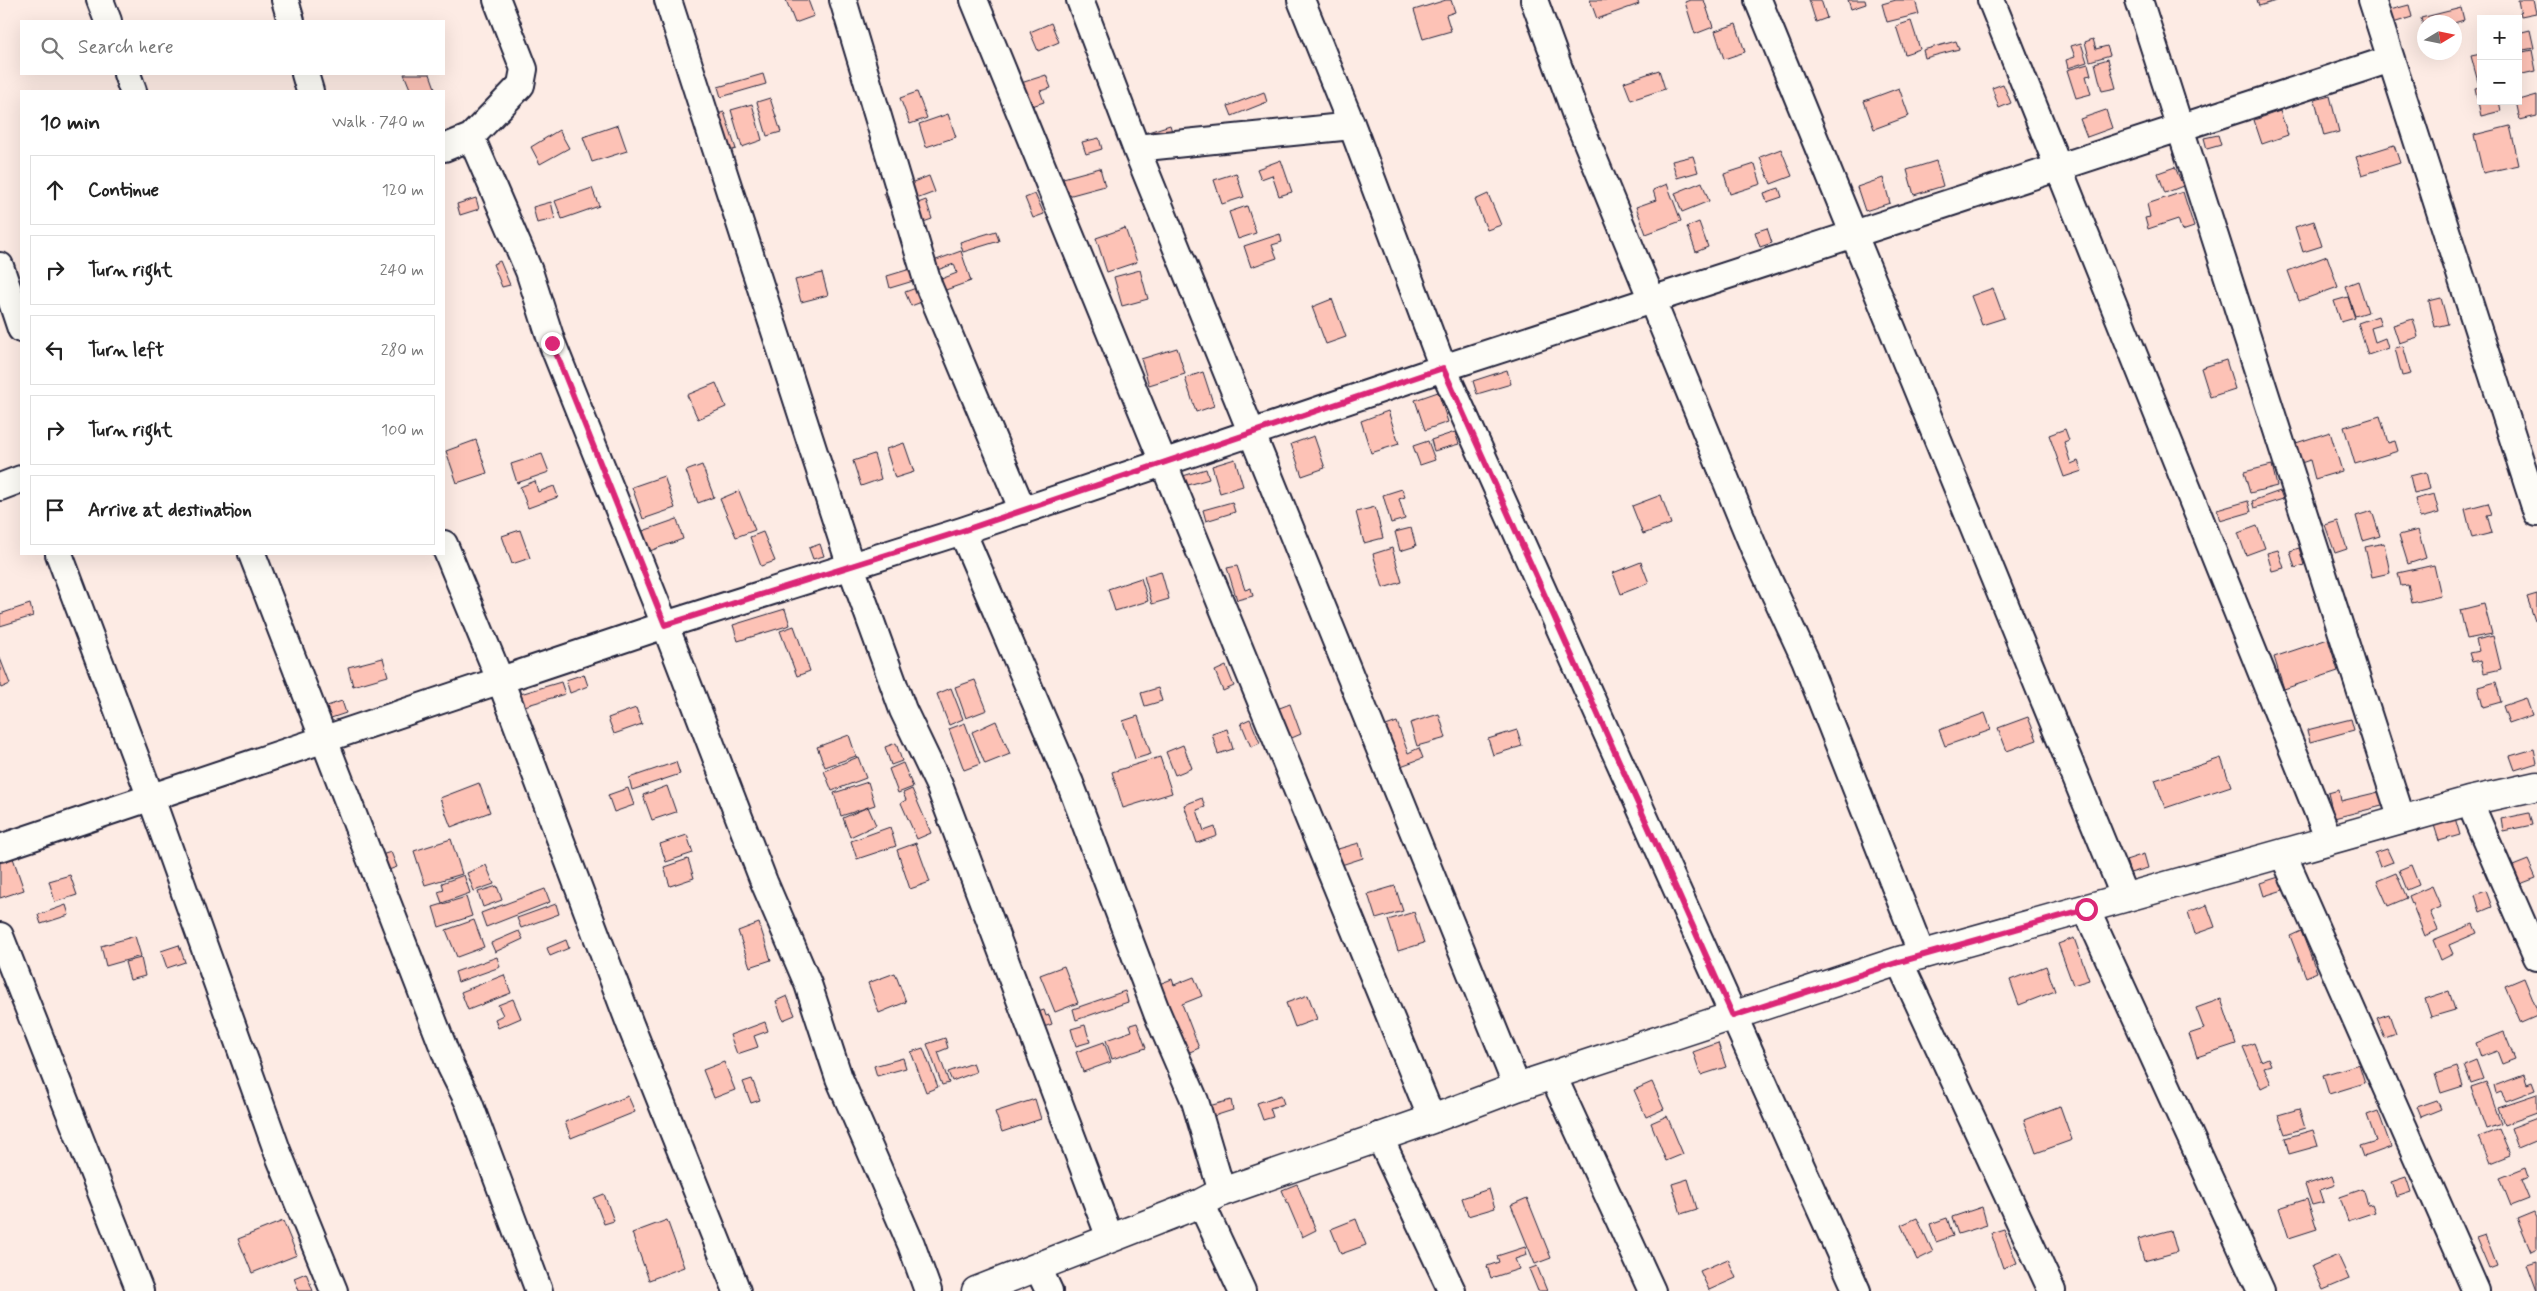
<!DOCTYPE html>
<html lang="en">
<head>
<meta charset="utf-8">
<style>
  :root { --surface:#fff; --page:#f2f2f2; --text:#222; --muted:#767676; --line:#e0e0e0 }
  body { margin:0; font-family:Mynerve,sans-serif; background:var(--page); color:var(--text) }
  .controls { position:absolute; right:15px; top:15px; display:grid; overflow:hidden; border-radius:0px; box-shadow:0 5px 20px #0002 }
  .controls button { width:45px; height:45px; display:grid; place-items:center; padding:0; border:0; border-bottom:1px solid var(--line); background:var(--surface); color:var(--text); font:25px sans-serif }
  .compass { position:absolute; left:2417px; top:15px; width:45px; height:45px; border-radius:50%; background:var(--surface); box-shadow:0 5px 20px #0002; rotate:80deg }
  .stop { position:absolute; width:15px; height:15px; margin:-11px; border:4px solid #db2777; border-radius:50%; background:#fff }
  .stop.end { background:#db2777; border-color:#fff; box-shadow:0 1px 5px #0008 }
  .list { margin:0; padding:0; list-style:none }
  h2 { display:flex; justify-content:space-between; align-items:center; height:65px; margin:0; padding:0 20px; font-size:21px }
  h2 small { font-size:16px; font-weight:400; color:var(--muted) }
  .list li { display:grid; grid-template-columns:32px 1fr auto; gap:15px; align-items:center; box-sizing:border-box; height:70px; margin:0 10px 10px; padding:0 10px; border:1px solid var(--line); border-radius:0px }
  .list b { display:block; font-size:19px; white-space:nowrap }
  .list em { font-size:16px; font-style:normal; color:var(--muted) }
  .icon { flex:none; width:28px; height:28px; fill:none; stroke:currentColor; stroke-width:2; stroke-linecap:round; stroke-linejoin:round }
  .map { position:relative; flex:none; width:2537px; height:1291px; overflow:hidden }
  .search { position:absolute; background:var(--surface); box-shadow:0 5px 20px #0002; left:20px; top:20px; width:425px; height:55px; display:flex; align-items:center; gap:12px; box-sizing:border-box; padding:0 18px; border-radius:0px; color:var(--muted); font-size:19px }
  .panel { position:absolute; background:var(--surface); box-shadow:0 5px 20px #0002; left:20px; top:90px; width:425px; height:465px; border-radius:0px }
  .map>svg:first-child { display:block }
  .building { fill:#fdc2b6; stroke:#22223b }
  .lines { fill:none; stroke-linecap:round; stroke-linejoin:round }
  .minor-casing { stroke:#22223b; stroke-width:30 }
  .major-casing { stroke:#22223b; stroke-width:31 }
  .minor { stroke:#fdfcf7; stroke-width:26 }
  .major { stroke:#fdfcf7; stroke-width:28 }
  .route { stroke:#db2777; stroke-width:6 }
</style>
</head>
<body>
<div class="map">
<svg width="2537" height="1291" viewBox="0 0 2537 1291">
  <rect width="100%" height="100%" fill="#fdebe4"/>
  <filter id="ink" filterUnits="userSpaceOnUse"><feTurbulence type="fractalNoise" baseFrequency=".02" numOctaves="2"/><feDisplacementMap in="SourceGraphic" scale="10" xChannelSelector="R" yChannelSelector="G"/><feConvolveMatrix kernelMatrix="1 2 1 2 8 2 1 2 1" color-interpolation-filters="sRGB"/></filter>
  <g filter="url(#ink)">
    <path class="building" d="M786 0H808L814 16 795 23Z
      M1446 0H1451L1455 12 1446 15 1451 31 1423 39 1414 10Z
      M1590 0H1637L1639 4 1597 19Z
      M1690 0H1704L1713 27 1695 34 1685 2Z
      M1809 0H1821L1827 18 1816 22Z
      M1848 0H1865L1866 4 1851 9Z
      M1896 0H1915L1919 14 1887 22 1882 4Z
      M2257 0H2279L2259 6Z
      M2518 0H2533L2536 13 2521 16Z
      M2409 5 2412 17 2390 24 2386 11Z
      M2461 8 2464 20 2454 23 2424 22V30L2421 18Z
      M1911 21 1920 49 1905 54 1896 26Z
      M1051 23 1059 42 1038 51 1030 32Z
      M1736 24 1745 52 1724 59 1715 31Z
      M2530 30 2534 48 2518 51V33Z
      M2093 39 2096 49 2107 46 2110 55 2090 61 2085 42Z
      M1956 41 1959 49 1925 58 1923 50Z
      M2081 43 2087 62 2068 68 2066 60 2075 57 2071 46Z
      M2532 50 2536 71 2518 75V53Z
      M2481 54V81L2478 82 2471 56Z
      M2108 59 2116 88 2102 91 2095 63Z
      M2088 64 2091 75 2086 76 2091 94 2076 98 2067 70Z
      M1659 70 1665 89 1631 100 1624 82Z
      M404 74H430L436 91H411Z
      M763 74 766 84 721 97 718 87Z
      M1046 75 1051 88 1040 91 1044 102 1029 107 1021 83Z
      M2003 84 2011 103 1999 108 1992 88Z
      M2481 87V101H2499L2501 111 2481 116 2475 88Z
      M1899 88 1909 116 1874 129 1864 101Z
      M917 92 927 118 910 124 900 98Z
      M1264 92 1267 102 1232 116 1228 106Z
      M2537 95V116L2520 120 2516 101Z
      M2330 96 2339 132 2324 136 2315 100Z
      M770 98 781 132 767 136 757 102Z
      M752 104 762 140 742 147 731 110Z
      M2106 110 2112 128 2087 137 2080 119Z
      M2280 111 2288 135 2262 144 2254 120Z
      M724 112 736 149 716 155 703 118Z
      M948 114 956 137 926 147 919 124Z
      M618 125 627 151 592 162 583 137Z
      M1170 125 1174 138 1148 146 1145 133Z
      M2510 126 2519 165 2483 173 2474 135Z
      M559 130 569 148 540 164 531 147Z
      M2218 135 2221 145 2207 149 2204 138Z
      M1099 138 1102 149 1086 154 1082 142Z
      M2394 145 2400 163 2362 175 2356 157Z
      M1781 149 1792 176 1771 184 1760 157Z
      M1693 156 1698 172 1677 178 1672 161Z
      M1281 160 1292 192 1279 196 1272 175 1261 179 1257 169Z
      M1936 161 1943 186 1914 195 1907 170Z
      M1755 164 1761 184 1730 194 1724 174Z
      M2175 167 2183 186 2165 193 2158 173Z
      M1100 168 1105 186 1068 196 1063 178Z
      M1236 173 1244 197 1222 204 1214 180Z
      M929 176 935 192 890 209 884 193Z
      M1883 178 1890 203 1865 211 1857 187Z
      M1702 182 1709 201 1682 212 1675 193Z
      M1667 184 1681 221 1646 234 1636 207 1656 200 1653 190Z
      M592 188 599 206 562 219 555 201Z
      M1779 188 1782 197 1767 202 1764 193Z
      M2183 192 2194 227 2182 231 2178 219 2148 229 2145 218 2150 217 2147 204Z
      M1035 194 1044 214 1033 218 1025 198Z
      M1488 194 1501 225 1487 230 1475 200Z
      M476 198 479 209 460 215 457 204Z
      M926 200 932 219 906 228 899 210Z
      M551 202 555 219 537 223 533 207Z
      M1247 206 1256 233 1238 239 1229 212Z
      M2314 221 2322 246 2303 252 2295 227Z
      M1699 222 1708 247 1696 252 1687 227Z
      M1125 228 1137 262 1107 272 1096 238Z
      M1767 228 1772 243 1760 247 1755 232Z
      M996 231 999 241 963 252 960 242Z
      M1280 234 1282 242 1272 245 1277 258 1251 267 1244 246Z
      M961 251 971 281 940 292 936 281 957 273 954 264 923 275 920 266Z
      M2327 256 2338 287 2299 301 2288 271Z
      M500 261 510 285 502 287 493 264Z
      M917 267 920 279 890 288 887 276Z
      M1140 270 1148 299 1122 306 1114 277Z
      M822 273 828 295 801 302 795 280Z
      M2358 281 2368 312 2355 316 2345 286Z
      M930 283 935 297 911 306 905 292Z
      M1993 288 2004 318 1982 325 1971 296Z
      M2348 297 2355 318 2341 322 2334 301Z
      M2441 298 2448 324 2435 327 2429 301Z
      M1332 299 1346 337 1326 344 1312 307Z
      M2378 316 2381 325 2371 328 2375 342 2385 338 2388 348 2368 355 2358 323Z
      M2413 319 2418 337 2399 343 2393 325Z
      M2403 346 2411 374 2402 376 2395 348Z
      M1177 348 1185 374 1149 385 1141 359Z
      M2226 360 2235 389 2210 397 2201 368Z
      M1507 370 1511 384 1477 394 1473 381Z
      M1203 372 1214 406 1196 412 1185 378Z
      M716 383 726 407 698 419 687 395Z
      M1438 392 1448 422 1425 430 1415 400Z
      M1388 411 1399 444 1371 453 1361 421Z
      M2380 416 2388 443 2395 441 2398 451 2355 464 2344 427Z
      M2065 429 2069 440 2064 442 2071 464 2078 461 2082 471 2064 477 2049 435Z
      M1455 432 1459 444 1434 451 1431 440Z
      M2330 432 2342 471 2315 479 2310 460 2301 463 2296 443Z
      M1314 436 1325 468 1302 476 1291 444Z
      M476 440 487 473 457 483 446 451Z
      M1428 441 1435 460 1420 465 1413 446Z
      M904 443 914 472 895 478 886 449Z
      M542 454 549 472 517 483 511 464Z
      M874 454 881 479 861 486 853 461Z
      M1235 459 1243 486 1220 493 1212 466Z
      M702 465 714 497 698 503 686 471Z
      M2272 465 2277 486 2250 493 2244 472Z
      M1206 469 1209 479 1185 486 1183 476Z
      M2426 472 2430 489 2414 493 2410 476Z
      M664 476 675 508 643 519 632 487Z
      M535 481 538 492 554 486 558 497 528 508 520 487Z
      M1402 489 1405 497 1399 499 1405 519 1391 523 1383 495Z
      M739 491 755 530 736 537 720 499Z
      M2280 491 2283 499 2254 508 2252 501Z
      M2434 494 2439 513 2420 518 2415 499Z
      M1661 495 1671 524 1643 534 1632 506Z
      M2248 501 2251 512 2220 521 2217 510Z
      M1232 502 1235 512 1206 521 1203 510Z
      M2488 503 2492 514 2487 515 2492 533 2472 538 2465 509Z
      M1375 507 1383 538 1364 543 1356 512Z
      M2372 511 2380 536 2363 541 2356 516Z
      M677 519 683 539 647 552 640 532Z
      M2338 521 2347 549 2335 553 2325 525Z
      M2257 526 2265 548 2246 555 2238 533Z
      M1411 528 1416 546 1400 551 1395 532Z
      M520 530 530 558 512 564 502 536Z
      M2418 530 2426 558 2408 564 2399 535Z
      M763 532 775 561 761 566 750 537Z
      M2384 543 2390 573 2372 577 2365 547Z
      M820 544 824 556 813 559 809 548Z
      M1392 548 1402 582 1383 588 1373 554Z
      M2299 548 2304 565 2295 568 2290 551Z
      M2278 550 2284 568 2272 571 2267 553Z
      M1641 562 1649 583 1621 594 1613 573Z
      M2434 565 2441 596 2412 603 2408 585 2401 586 2398 573Z
      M1237 566 1245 590 1251 588 1253 596 1237 600 1227 568Z
      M1161 571 1169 599 1152 604 1144 576Z
      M1141 578 1148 601 1115 611 1108 589Z
      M2537 594V620L2535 621 2527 597Z
      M30 604 33 616 0 626V614Z
      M2484 604 2492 634 2467 639 2460 610Z
      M785 609 790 625 738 641 733 625Z
      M794 626 810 671 797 676 780 631Z
      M2493 636 2501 669 2484 673 2481 660 2472 662 2469 653 2479 651 2476 640Z
      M2328 639 2338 671 2284 689 2274 657Z
      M0 658 10 684 1 688 0 686Z
      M383 658 388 676 353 686 348 667Z
      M1226 666 1234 686 1223 691 1215 671Z
      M584 674 588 686 570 693 566 680Z
      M975 680 987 710 966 718 955 687Z
      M561 682 565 694 521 707 517 695Z
      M2496 682 2501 702 2483 707 2478 687Z
      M951 688 963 719 949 725 937 694Z
      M1158 688 1162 701 1145 706 1141 693Z
      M2526 698 2532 715 2509 723 2503 706Z
      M342 701 346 713 325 720 321 708Z
      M1290 704 1301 734 1287 740 1277 709Z
      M636 708 642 724 614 734 608 718Z
      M1985 713 1991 730 1945 746 1939 730Z
      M1439 714 1446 738 1417 746 1410 723Z
      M1138 716 1151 754 1135 759 1123 721Z
      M2028 717 2037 740 2007 751 1998 728Z
      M1250 719 1260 743 1251 747 1241 723Z
      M2351 719 2354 730 2310 742 2307 730Z
      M996 721 1010 754 985 764 972 732Z
      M1397 722 1408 753 1419 748 1423 758 1398 767 1383 727Z
      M965 723 980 764 964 770 949 729Z
      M1227 729 1233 749 1218 754 1212 734Z
      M1517 730 1522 746 1493 755 1488 739Z
      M849 735 856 756 825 767 817 747Z
      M896 743 902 761 891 765 885 747Z
      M1183 745 1192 768 1175 775 1166 752Z
      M2534 749 2537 763 2515 770 2510 756Z
      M858 757 866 778 832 791 824 771Z
      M1160 757 1172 793 1123 808 1112 772Z
      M2221 758 2231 786 2165 808 2155 780Z
      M676 762 680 774 632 790 629 778Z
      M903 763 913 787 898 793 889 769Z
      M868 782 875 805 841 816 834 793Z
      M479 783 490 812 451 827 440 798Z
      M667 786 676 812 652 820 643 795Z
      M628 788 634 805 614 812 608 795Z
      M912 789 931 833 917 839 901 803 906 800 903 793Z
      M2339 790 2341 801 2383 791 2386 805 2334 818 2328 793Z
      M1202 798 1205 807 1197 810 1204 831 1215 827 1217 836 1197 843 1184 805Z
      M868 807 876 825 850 837 843 818Z
      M2529 813 2532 825 2503 831 2501 819Z
      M2455 818 2460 835 2439 841 2434 825Z
      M890 827 896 846 857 859 851 841Z
      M687 835 693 853 666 862 660 844Z
      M451 839 462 874 425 885 414 851Z
      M916 843 930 882 910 889 897 850Z
      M1359 843 1363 858 1335 867 1331 851Z
      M2387 849 2393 862 2380 867 2375 853Z
      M391 852 397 867 383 872 378 856Z
      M2144 854 2148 868 2130 873 2126 860Z
      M13 858 24 890 0 898V862Z
      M688 859 694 878 670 886 664 867Z
      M2528 860 2536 878 2520 884 2513 866Z
      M486 865 494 884 474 891 467 873Z
      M2411 865 2419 885 2407 890 2399 870Z
      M2396 873 2407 898 2388 906 2377 881Z
      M70 875 77 895 55 902 49 881Z
      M464 875 470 893 442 903 438 892 444 890 442 883Z
      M2279 877 2283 890 2264 896 2260 883Z
      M497 886 502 900 483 907 478 892Z
      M1395 886 1403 911 1376 919 1368 894Z
      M2432 886 2441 907 2430 912 2438 930 2425 936 2409 896Z
      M545 889 550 902 486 927 481 913Z
      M2486 891 2492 907 2480 912 2475 895Z
      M466 897 472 916 439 927 433 907Z
      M556 904 559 914 521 928 517 918Z
      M66 905 69 915 41 924 38 915Z
      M2207 905 2215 927 2195 934 2188 912Z
      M1414 912 1424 943 1398 951 1388 920Z
      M474 920 484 947 457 957 446 930Z
      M759 923 771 960 750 967 738 931Z
      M2473 924 2477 933 2449 945 2453 954 2441 960 2433 940Z
      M519 931 523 939 495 952 491 943Z
      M2301 931 2317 972 2306 977 2290 936Z
      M135 936 141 956 106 966 101 946Z
      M2074 938 2089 980 2073 985 2058 944Z
      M566 940 569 948 550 956 547 948Z
      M179 945 185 962 167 968 161 951Z
      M497 957 500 967 458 982 455 972Z
      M141 958 145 976 130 980 125 962Z
      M1064 966 1078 1003 1055 1012 1040 975Z
      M2046 966 2055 991 2019 1005 2010 980Z
      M895 973 906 1002 879 1013 868 983Z
      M504 975 511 993 468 1010 461 992Z
      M1194 977 1202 996 1182 1004 1199 1048 1183 1055 1154 986 1172 979 1174 985Z
      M2524 978 2537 1010V1016L2521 1023 2505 986Z
      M1125 991 1128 1002 1076 1020 1073 1009Z
      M2449 991 2455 1010 2431 1017 2425 999Z
      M1308 995 1317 1019 1295 1027 1286 1003Z
      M787 996 795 1015 783 1020 776 1001Z
      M513 999 521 1018 498 1028 495 1019 503 1015 498 1005Z
      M2221 999 2236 1044 2197 1057 2189 1034 2204 1029 2196 1008Z
      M1044 1010 1046 1016 1049 1015 1052 1024 1041 1028 1035 1013Z
      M2389 1014 2396 1034 2385 1038 2377 1018Z
      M765 1022 768 1031 754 1036 758 1047 737 1054 730 1035Z
      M1137 1023 1146 1048 1112 1059 1106 1040 1132 1031 1130 1025Z
      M1085 1025 1090 1042 1076 1046 1071 1029Z
      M2504 1032 2515 1059 2502 1064 2497 1051 2481 1057 2476 1043Z
      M945 1038 948 1048 938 1052 949 1083 942 1085 927 1044Z
      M1104 1042 1111 1062 1083 1072 1076 1052Z
      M1718 1043 1726 1067 1701 1075 1693 1052Z
      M2254 1043 2261 1061 2268 1058 2271 1065 2264 1067 2271 1084 2261 1089 2243 1047Z
      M923 1048 938 1087 926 1092 911 1052Z
      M903 1058 906 1068 877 1076 874 1066Z
      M2476 1060 2483 1079 2471 1083 2464 1065Z
      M724 1062 735 1090 714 1098 703 1070Z
      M973 1063 976 1072 952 1081 948 1072Z
      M2359 1064 2365 1083 2329 1094 2323 1075Z
      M2457 1067 2463 1086 2441 1093 2435 1074Z
      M2524 1075 2527 1084 2532 1082 2535 1090 2506 1101 2501 1092 2496 1094 2494 1086Z
      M752 1079 760 1100 751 1103 743 1082Z
      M1652 1082 1664 1109 1646 1117 1634 1090Z
      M2486 1082 2501 1124 2486 1129 2471 1087Z
      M2537 1094V1113L2504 1125 2498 1107Z
      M1281 1095 1284 1104 1270 1108 1273 1117 1263 1120 1257 1103Z
      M628 1096 635 1112 571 1138 565 1122Z
      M1035 1099 1041 1119 1002 1132 995 1112Z
      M1231 1100 1233 1110 1208 1118 1205 1107Z
      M2437 1100 2441 1109 2421 1117 2417 1107Z
      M2060 1106 2072 1140 2036 1153 2024 1120Z
      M2299 1109 2305 1128 2285 1134 2278 1115Z
      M2378 1111 2391 1147 2364 1157 2360 1146 2376 1141 2367 1115Z
      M1667 1116 1683 1154 1666 1161 1651 1123Z
      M2537 1118V1140L2518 1148 2511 1128Z
      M2499 1129 2510 1155 2490 1163 2479 1137Z
      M2313 1130 2318 1146 2289 1154 2285 1138Z
      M2525 1168 2528 1177 2521 1180 2529 1199 2511 1206 2500 1178Z
      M2332 1176 2335 1185 2320 1190 2324 1202 2312 1205 2305 1185Z
      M2406 1177 2411 1192 2396 1197 2391 1182Z
      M1688 1179 1697 1209 1681 1214 1672 1184Z
      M1297 1184 1316 1230 1302 1237 1282 1190Z
      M1489 1189 1495 1208 1468 1216 1462 1198Z
      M2363 1189 2368 1205 2372 1204 2375 1212 2348 1221 2340 1197Z
      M604 1194 614 1221 604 1224 594 1198Z
      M1527 1198 1551 1258 1535 1264 1511 1205Z
      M2307 1199 2317 1229 2289 1238 2279 1208Z
      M1982 1207 1987 1225 1958 1234 1952 1217Z
      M2534 1212 2537 1218V1249L2531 1252 2517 1219Z
      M1917 1218 1933 1252 1917 1260 1901 1225Z
      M1947 1218 1953 1236 1936 1242 1930 1224Z
      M1356 1219 1366 1245 1341 1254 1331 1229Z
      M667 1220 684 1267 649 1280 632 1233Z
      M283 1221 297 1255 252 1273 238 1239Z
      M2004 1229 2017 1263 2003 1268 1991 1233Z
      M2171 1230 2177 1252 2144 1261 2138 1239Z
      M2485 1235 2497 1266 2489 1269 2476 1238Z
      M1525 1247 1527 1255 1515 1259 1519 1269 1491 1278 1487 1266 1499 1262 1497 1256Z
      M2338 1255 2349 1279 2323 1290 2312 1266Z
      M1728 1259 1736 1278 1709 1290 1700 1271Z
      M2537 1261V1291L2527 1264Z
      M1537 1266 1547 1291H1538L1529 1269Z
      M306 1273 313 1291H299L294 1278Z"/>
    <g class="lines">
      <g class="minor-casing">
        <path id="minor" d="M100 0 108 21
          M285 0 291 21
          M497 0 524 69 521 85 471 137 529 271 552 343 665 625 764 882 808 984 839 1078 911 1244 928 1291
          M668 0 851 567 903 710 939 785 1110 1238
          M843 0 929 287 1023 511
          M974 0 1432 1119
          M1080 0 1136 148 1352 126 1301 0
          M1534 0 1577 118 1756 553 1805 659 1922 955
          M1758 0 2125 898
          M1991 0 2329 840
          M2139 0 2402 820
          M2372 0 2537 513
          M127 74 133 91
          M305 74 310 91
          M1352 126 1443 368 1857 1291
          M444 148 471 137
          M1136 148 1517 1087
          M0 266 21 329
          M0 487 21 479
          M962 531 1070 783 1157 1013 1195 1101 1222 1192
          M444 544 501 682 630 1024 737 1291
          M59 554 151 798 278 1153 334 1291
          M252 554 451 1067 469 1103 539 1291
          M2469 801 2537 957
          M0 848 665 625 962 531 1443 368 2391 59
          M2283 854 2476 1291
          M2086 909 2261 1291
          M0 936 140 1291
          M1899 961 2052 1291
          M1553 1076 1652 1291
          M1379 1136 1452 1291
          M1201 1203 1242 1291
          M1038 1268 1049 1291"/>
      </g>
      <g class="major-casing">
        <path id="major" d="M976 1291 1201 1203 1222 1192 1432 1119 1517 1087 1899 961 2469 801 2537 786"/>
      </g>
      <use href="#minor" class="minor"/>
      <use href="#major" class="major"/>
    </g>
  </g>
  <g class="lines" filter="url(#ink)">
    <path class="route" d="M552 343 665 625 962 531 1443 368 1733 1016 1899 962 2086 909"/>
  </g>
</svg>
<div class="controls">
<button>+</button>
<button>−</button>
</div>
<svg class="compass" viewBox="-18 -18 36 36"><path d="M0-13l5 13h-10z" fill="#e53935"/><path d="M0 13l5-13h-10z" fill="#767676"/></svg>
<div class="stop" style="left:2086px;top:909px"></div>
<div class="stop end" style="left:552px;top:343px"></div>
<div class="search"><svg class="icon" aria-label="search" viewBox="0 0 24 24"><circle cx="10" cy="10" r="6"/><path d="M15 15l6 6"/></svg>Search here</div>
<section class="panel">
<h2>10 min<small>Walk · 740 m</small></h2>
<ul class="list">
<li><svg class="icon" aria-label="ahead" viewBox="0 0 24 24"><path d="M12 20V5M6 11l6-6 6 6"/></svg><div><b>Continue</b></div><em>120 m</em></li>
<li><svg class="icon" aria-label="right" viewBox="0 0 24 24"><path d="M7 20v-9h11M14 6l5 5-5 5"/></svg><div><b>Turn right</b></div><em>240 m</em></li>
<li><svg class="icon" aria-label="left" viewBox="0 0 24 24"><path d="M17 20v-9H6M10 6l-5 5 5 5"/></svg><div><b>Turn left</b></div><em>280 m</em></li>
<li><svg class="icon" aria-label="right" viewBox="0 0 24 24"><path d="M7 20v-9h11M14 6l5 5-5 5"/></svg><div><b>Turn right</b></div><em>100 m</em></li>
<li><svg class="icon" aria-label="arrive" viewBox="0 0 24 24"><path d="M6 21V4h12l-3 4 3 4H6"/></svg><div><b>Arrive at destination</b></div></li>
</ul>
</section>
</div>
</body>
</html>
